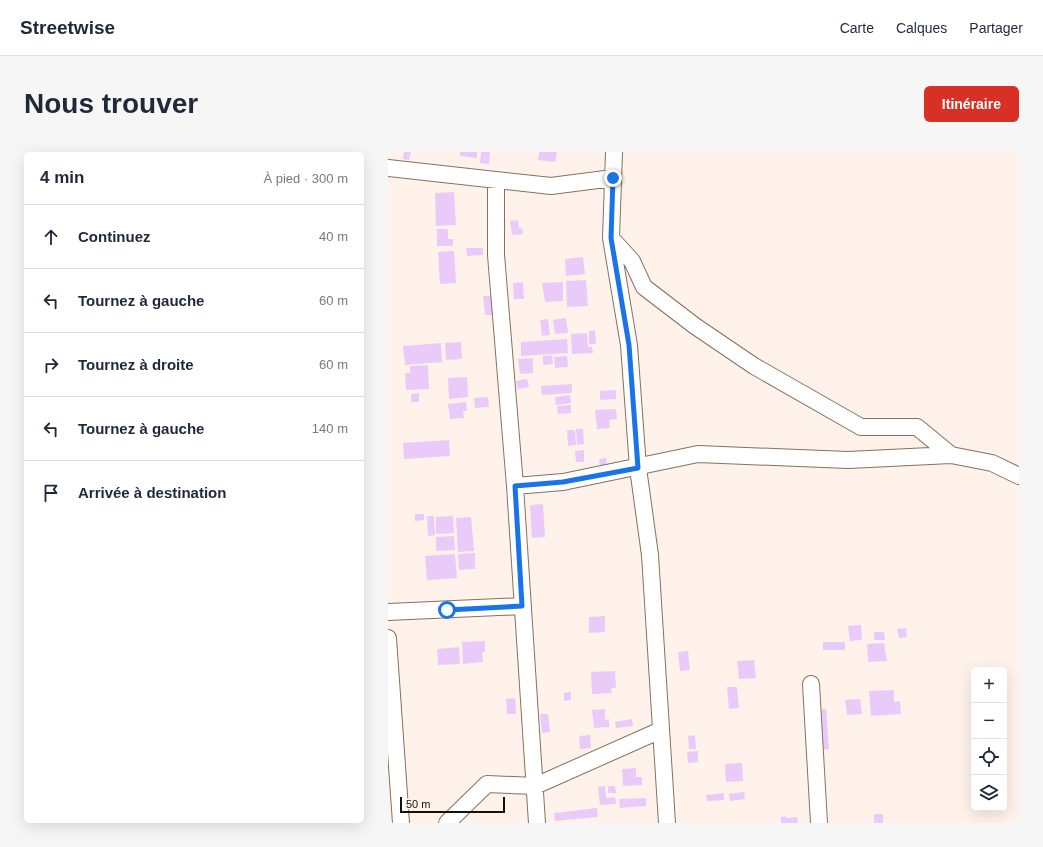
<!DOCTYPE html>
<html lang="fr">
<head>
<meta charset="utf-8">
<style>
  :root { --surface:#fff; --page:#f6f6f7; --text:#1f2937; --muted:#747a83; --line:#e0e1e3; --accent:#d93025 }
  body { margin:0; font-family:Arial,sans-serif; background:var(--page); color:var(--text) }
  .controls { position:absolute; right:12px; bottom:12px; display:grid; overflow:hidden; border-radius:6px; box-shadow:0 4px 16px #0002 }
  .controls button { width:36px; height:36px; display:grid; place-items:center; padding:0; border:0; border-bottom:1px solid var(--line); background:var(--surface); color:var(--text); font:20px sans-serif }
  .scale { position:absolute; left:12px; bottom:10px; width:105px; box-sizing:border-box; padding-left:4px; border:2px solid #191009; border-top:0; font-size:11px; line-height:14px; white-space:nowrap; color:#191009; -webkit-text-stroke:3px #fef2ea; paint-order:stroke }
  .stop { position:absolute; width:12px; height:12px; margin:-9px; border:3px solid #1a73e8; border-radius:50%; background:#fff }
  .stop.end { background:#1a73e8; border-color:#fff; box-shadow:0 1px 4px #0008 }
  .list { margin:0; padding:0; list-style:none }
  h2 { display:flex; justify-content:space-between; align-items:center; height:52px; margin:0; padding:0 16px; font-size:17px }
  h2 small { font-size:13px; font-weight:400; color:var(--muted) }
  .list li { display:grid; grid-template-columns:26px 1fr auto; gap:12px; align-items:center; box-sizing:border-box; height:64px; padding:0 16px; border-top:1px solid var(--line) }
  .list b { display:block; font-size:15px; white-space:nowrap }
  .list em { font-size:13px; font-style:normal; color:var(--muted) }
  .icon { flex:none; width:22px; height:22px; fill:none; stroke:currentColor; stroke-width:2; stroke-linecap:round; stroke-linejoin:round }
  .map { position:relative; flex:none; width:631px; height:671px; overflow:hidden; border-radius:6px }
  header { display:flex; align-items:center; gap:24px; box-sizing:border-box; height:56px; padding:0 20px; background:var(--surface); border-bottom:1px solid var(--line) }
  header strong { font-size:19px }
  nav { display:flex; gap:22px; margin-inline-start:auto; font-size:14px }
  .intro { display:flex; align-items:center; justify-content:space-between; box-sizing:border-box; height:96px; padding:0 24px }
  h1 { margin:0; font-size:28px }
  .button { padding:10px 18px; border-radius:6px; background:var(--accent); color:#fff; font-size:14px; font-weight:700 }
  main { display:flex; gap:24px; padding:0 24px }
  aside { flex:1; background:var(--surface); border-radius:6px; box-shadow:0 4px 16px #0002 }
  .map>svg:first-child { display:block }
  .building { fill:#eacaf8 }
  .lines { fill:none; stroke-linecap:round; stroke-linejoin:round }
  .minor-casing { stroke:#89705d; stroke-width:18 }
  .minor { stroke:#fff; stroke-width:16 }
  .route { stroke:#1a73e8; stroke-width:5 }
</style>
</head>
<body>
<header>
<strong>Streetwise</strong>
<nav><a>Carte</a><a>Calques</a><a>Partager</a></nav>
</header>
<div class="intro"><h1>Nous trouver</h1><a class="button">Itinéraire</a></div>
<main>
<aside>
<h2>4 min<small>À pied · 300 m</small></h2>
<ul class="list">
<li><svg class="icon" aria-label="ahead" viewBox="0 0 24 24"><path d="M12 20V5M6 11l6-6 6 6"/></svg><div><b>Continuez</b></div><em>40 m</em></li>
<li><svg class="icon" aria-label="left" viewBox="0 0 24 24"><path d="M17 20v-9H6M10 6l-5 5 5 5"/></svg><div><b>Tournez à gauche</b></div><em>60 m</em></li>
<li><svg class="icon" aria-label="right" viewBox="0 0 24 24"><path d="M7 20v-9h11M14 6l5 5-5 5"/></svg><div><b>Tournez à droite</b></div><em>60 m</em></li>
<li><svg class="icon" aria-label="left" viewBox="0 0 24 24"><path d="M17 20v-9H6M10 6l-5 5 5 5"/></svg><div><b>Tournez à gauche</b></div><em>140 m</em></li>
<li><svg class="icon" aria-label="arrive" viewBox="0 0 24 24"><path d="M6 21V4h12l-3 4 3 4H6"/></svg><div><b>Arrivée à destination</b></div></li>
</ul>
</aside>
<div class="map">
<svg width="631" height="671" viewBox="0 0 631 671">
  <rect width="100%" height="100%" fill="#fef2ea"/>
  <path class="building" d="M16 0H23L21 8 15 7Z
    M72 0H89V6L72 4Z
    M93 0H102L101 12 92 11Z
    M151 0H169L167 10 150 8Z
    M66 40 68 73 48 74 47 41Z
    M130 68 131 77 134 76 135 82 124 83 122 69Z
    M49 77H60V87H65V94H49Z
    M78 96H95V103L79 104Z
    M66 99 68 131 52 132 50 100Z
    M195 105 197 122 178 124 177 107Z
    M198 128 200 154 179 155 178 129Z
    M135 130 136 147H126L125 131Z
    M175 130V149L157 150 154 131Z
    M95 144H104L105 163H97Z
    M178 166 180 181 167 182 165 168Z
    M160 167 162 183 154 184 152 168Z
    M207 178 208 192H201V179Z
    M199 181 200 195H204L205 201 184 202 183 182Z
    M179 187 180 201 133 204V190Z
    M73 190 74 207 58 208 57 191Z
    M53 191 54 210 17 213 15 194Z
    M164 203 165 212 155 213V204Z
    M179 204 180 215 167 216 166 205Z
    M145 206V221L132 222 130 207Z
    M40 213 41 237 18 238 17 221H22V214Z
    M79 225 80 245 61 247 60 226Z
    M139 227 141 235 130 237 128 229Z
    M184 232V241L154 243 153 234Z
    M228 238V247L212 248V239Z
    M31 241V250H23V242Z
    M182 243 183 251 168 253 167 245Z
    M100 245 101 255 87 256 86 246Z
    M78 250 79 259H75L76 266 62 267 60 252Z
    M183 253V261L170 262 169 254Z
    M228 257 229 267 221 268 222 276 209 277 207 258Z
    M188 277H195L196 292 189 293Z
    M179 278H187L188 293 180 294Z
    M61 288 62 304 16 307 15 291Z
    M196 298V310H188L187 299Z
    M218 306 219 314 212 315 211 307Z
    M155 352 157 385 144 386 142 353Z
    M27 362H36V368L27 369Z
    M39 364H46L47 383 40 384Z
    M65 364 66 381 48 382V365Z
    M83 365 86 399 70 400 68 366Z
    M66 384 67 398 48 399V385Z
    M87 401V417L71 418 70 402Z
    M67 402 69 426 39 428 37 404Z
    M217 464V480L201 481V465Z
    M473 473 474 488 462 489 460 474Z
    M518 476 519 485 511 486 509 477Z
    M486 480H496L497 488H486Z
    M97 489V500H94L95 510 75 512 74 490Z
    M435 490H457V498H435Z
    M496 491 499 509 480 510 479 492Z
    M71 495 72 512 50 513 49 497Z
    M300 499 302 518 292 519 290 500Z
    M366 508 368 526 351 527 349 509Z
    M227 519 228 536H223L224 541 204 542 203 520Z
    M339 535H349L351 556 341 557Z
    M506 538V550L512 549 513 562 483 564 481 539Z
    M183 540V548L176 549V541Z
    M127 546 128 562H119L118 547Z
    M472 547 474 562 459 563 457 548Z
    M217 557V568L221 567V575L206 576 204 558Z
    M430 557H438L441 597 433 598Z
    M152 562H160L162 580 154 581Z
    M244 567 245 574 228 576 227 570Z
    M202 583 203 596 192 597 191 584Z
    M307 583 308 597H301L300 584Z
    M310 599V610L300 611 299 600Z
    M354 611 355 629 338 630 337 612Z
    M248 616V625H254V633L235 634 234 617Z
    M217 634 218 646 227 645 228 652 212 653 210 635Z
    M220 634H227L228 641H220Z
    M356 640 357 647 342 649 341 642Z
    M336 641V648L319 649 318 643Z
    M258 646V654L232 656 231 647Z
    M209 656 210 665 167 669 166 661Z
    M486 662H495V671H486Z
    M398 664V666L409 665 410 671H393V665Z"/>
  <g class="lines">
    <g class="minor-casing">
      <path id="minor" d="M226 0 223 86 241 193 250 316 262 403 279 671
        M0 16 163 34 225 26
        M108 28V103L127 334 149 671
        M223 86 244 109 256 135 307 174 366 214 473 275H529L563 303
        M127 334 175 330 310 302 460 308 563 303 604 311 631 324
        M0 460 135 454
        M0 486 13 671
        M423 532 431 671
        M59 671 99 632 147 634 273 578"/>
    </g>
    <use href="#minor" class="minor"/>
  </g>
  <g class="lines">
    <path class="route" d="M59 458 134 454 127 334 175 330 250 316 241 193 223 86 225 26"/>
  </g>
</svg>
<div class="controls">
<button>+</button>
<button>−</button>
<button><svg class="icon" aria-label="locate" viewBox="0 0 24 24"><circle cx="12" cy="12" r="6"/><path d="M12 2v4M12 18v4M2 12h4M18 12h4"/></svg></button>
<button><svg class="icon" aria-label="layers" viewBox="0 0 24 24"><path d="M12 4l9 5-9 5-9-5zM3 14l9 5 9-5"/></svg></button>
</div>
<div class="scale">50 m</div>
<div class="stop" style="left:59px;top:458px"></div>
<div class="stop end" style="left:225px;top:26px"></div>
</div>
</main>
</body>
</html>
